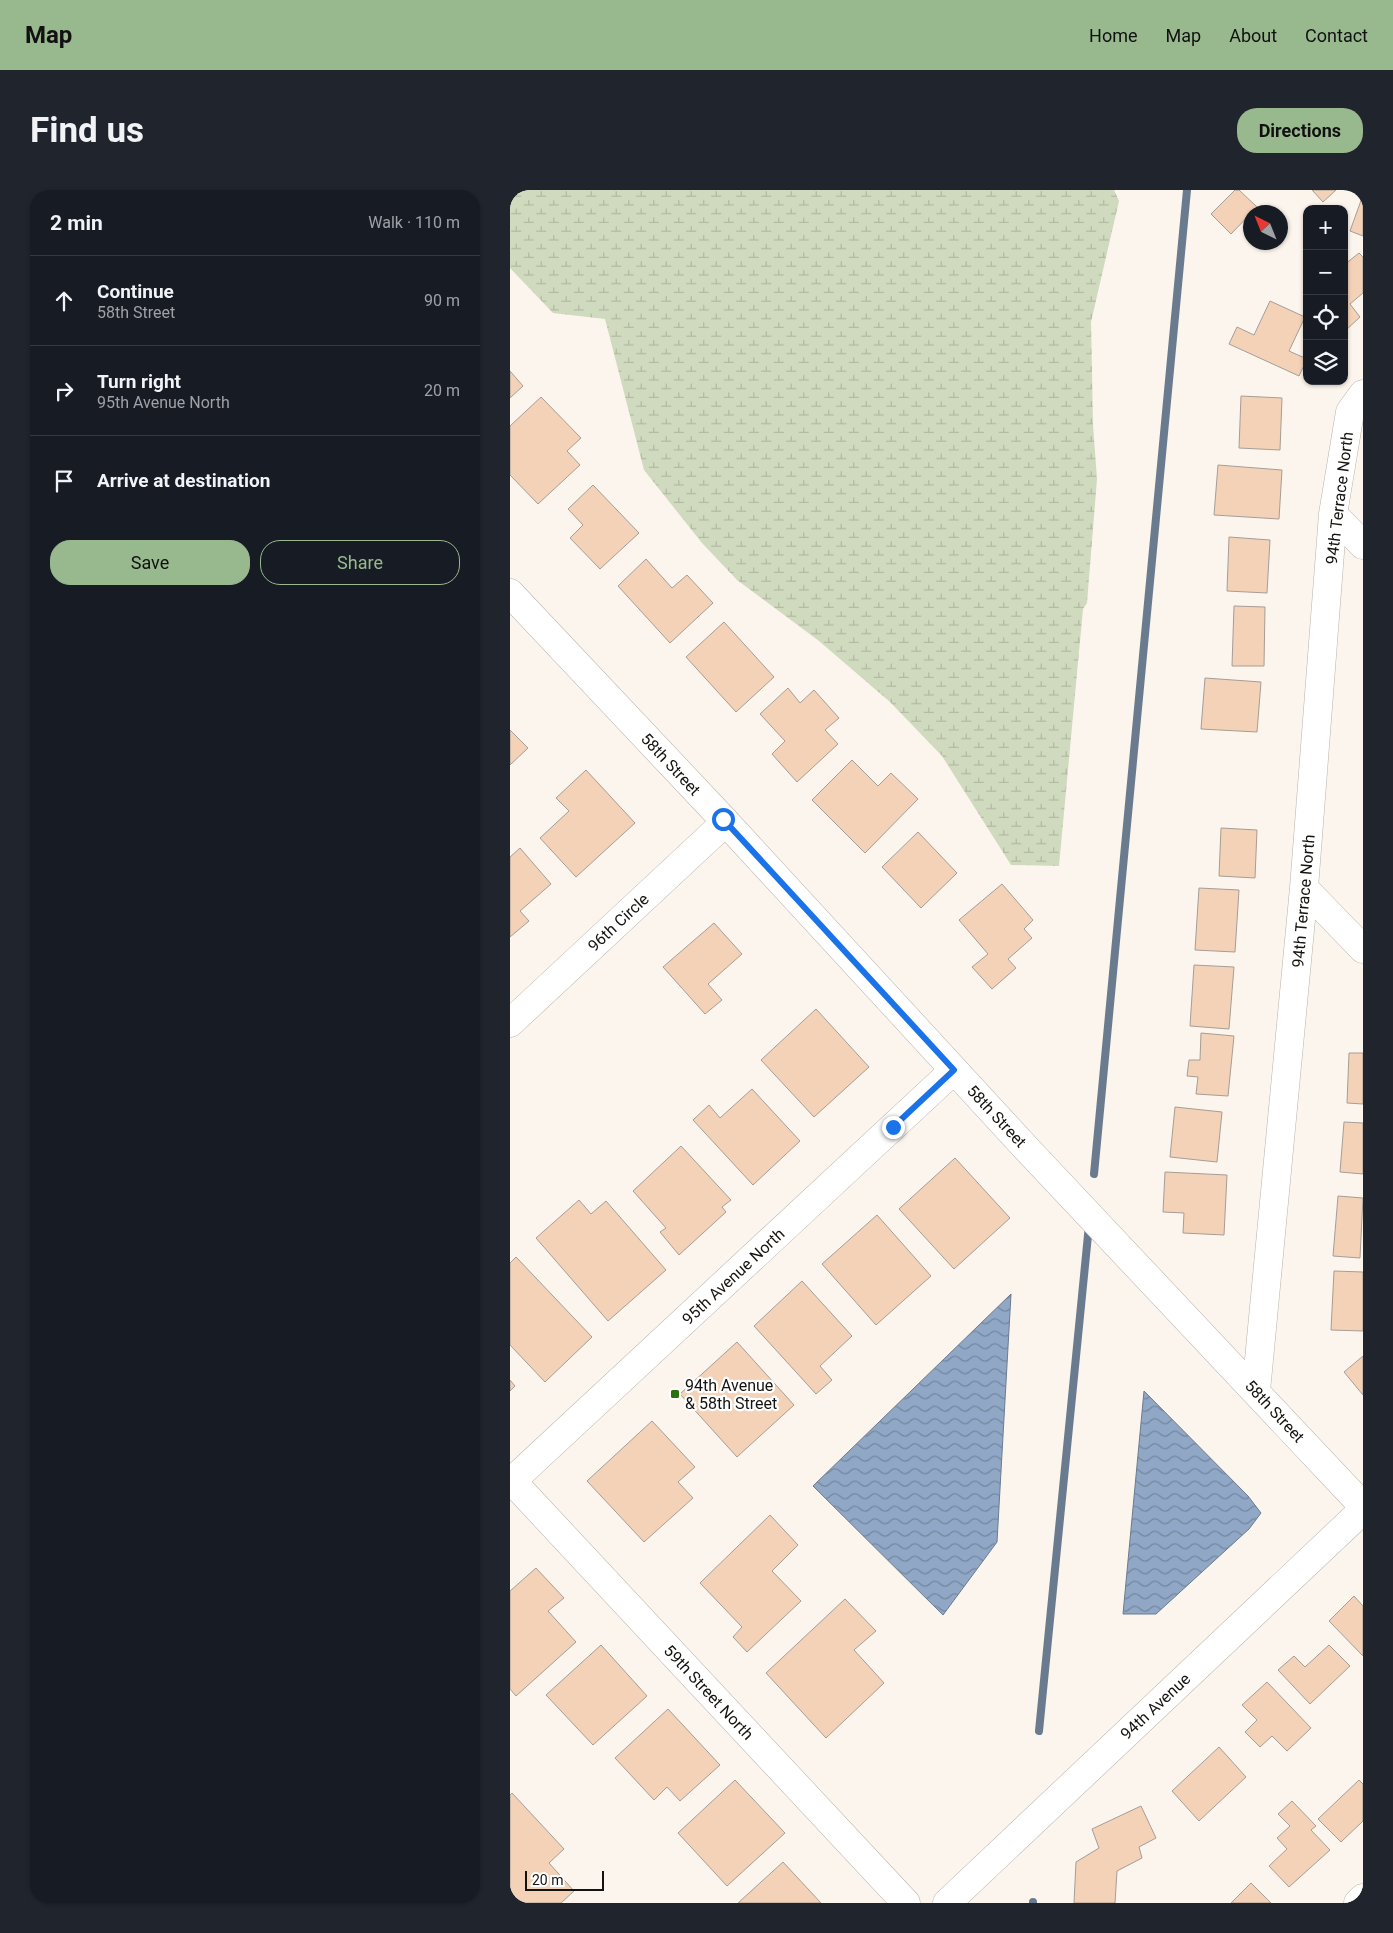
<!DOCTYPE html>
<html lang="en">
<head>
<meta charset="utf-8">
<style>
  :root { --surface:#171b24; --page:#20242c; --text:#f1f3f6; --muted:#9ea1a6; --line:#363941; --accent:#98b88e }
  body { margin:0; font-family:Roboto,sans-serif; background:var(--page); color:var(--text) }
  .controls { position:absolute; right:15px; top:15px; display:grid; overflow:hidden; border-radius:10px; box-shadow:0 1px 4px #0004 }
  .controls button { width:45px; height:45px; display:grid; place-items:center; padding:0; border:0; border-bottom:1px solid var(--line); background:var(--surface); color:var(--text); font:25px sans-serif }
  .compass { position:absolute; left:733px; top:15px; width:45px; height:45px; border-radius:50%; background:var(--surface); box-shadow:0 1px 4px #0004; rotate:317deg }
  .scale { position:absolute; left:15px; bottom:12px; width:79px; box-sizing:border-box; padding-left:5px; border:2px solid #151310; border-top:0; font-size:14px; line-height:18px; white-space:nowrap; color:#151310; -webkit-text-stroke:4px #fff; paint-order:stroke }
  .stop { position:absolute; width:15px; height:15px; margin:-11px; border:4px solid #1a73e8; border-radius:50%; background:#fff }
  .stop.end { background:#1a73e8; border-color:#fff; box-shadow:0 1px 5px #0008 }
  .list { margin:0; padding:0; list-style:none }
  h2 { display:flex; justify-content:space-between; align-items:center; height:65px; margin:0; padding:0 20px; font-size:21px }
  h2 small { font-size:16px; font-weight:400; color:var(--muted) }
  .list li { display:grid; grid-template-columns:32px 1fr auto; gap:15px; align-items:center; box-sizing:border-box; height:90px; padding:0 20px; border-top:1px solid var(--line) }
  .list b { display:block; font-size:19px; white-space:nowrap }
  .list p { margin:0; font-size:16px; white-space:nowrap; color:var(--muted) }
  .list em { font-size:16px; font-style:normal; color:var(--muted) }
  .actions { display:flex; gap:10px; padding:15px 20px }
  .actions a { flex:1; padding:11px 0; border:1px solid var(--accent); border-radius:20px; text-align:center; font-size:18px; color:var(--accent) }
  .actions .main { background:var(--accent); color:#111 }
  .icon { flex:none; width:28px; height:28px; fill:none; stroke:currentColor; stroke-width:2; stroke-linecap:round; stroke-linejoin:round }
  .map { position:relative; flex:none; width:853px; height:1713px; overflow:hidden; border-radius:20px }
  header { display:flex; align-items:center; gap:30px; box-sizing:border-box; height:70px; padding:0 25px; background:var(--accent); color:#111 }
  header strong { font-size:24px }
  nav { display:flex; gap:28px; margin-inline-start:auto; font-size:18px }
  .intro { display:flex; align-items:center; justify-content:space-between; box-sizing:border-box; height:120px; padding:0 30px }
  h1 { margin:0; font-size:35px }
  .button { padding:12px 22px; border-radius:20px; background:var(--accent); color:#111; font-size:18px; font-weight:700 }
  main { display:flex; gap:30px; padding:0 30px }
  aside { flex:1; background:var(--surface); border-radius:20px; box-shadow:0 1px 4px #0004 }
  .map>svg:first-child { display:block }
  .wetland { fill:url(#wetland-marsh) }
  .water { fill:url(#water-waves); stroke:#6b7b8f }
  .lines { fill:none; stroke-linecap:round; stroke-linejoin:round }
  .stream { stroke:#6b7b8f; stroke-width:8 }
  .building { fill:#f3d2b7; stroke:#a69d97 }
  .minor-casing { stroke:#b9b3ab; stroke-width:29 }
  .minor { stroke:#fff; stroke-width:28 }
  .route { stroke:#1a73e8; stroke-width:6 }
  .poi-dot { fill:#2c710f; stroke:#fff; stroke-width:2 }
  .labels { text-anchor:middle; stroke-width:4.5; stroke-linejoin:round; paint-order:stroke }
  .street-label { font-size:16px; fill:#151310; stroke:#fff }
  .poi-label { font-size:16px; fill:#151310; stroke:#fff; text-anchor:start }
</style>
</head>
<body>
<header>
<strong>Map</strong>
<nav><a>Home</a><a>Map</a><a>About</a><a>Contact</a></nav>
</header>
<div class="intro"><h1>Find us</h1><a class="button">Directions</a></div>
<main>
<aside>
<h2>2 min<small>Walk · 110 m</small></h2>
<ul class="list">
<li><svg class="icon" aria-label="ahead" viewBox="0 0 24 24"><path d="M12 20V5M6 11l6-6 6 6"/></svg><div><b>Continue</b><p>58th Street</p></div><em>90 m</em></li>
<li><svg class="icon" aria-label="right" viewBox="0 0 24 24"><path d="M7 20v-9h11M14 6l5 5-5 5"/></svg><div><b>Turn right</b><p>95th Avenue North</p></div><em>20 m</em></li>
<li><svg class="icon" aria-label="arrive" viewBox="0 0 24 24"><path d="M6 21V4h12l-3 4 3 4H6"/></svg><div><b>Arrive at destination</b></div></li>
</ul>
<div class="actions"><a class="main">Save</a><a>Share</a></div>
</aside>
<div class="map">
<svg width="853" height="1713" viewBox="0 0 853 1713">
  <defs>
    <pattern id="wetland-marsh" width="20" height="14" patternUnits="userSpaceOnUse" patternTransform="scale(1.25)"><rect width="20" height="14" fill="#d0dabe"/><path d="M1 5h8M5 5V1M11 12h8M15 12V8" fill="none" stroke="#b2baa2"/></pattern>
    <pattern id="water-waves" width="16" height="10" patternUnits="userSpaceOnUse" patternTransform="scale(1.25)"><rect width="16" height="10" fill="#90a7c6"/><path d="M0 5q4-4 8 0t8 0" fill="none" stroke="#74879f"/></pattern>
  </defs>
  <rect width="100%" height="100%" fill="#fcf5ed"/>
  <path class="wetland" d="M0 0H604L609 11 581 132 583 235 587 289 577 413 573 419 549 676 501 675 432 566 380 512 309 451 227 390 192 353 134 280 95 129 43 123 0 78Z"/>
  <path class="water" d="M501 1104 487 1352 433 1425 303 1296Z
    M634 1201 738 1306 751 1323 739 1339 646 1424H613Z"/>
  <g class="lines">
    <path class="stream" d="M584 984 677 0
      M529 1541 579 1035
      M523 1713V1712"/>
  </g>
  <path class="building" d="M725 0H729L747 17 721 44 701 24Z
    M802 0H826L813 12Z
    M853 5V46L840 41Z
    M849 63 853 67V103L840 114 850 127 835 141 834 75Z
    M760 111 795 127 779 161 797 169 789 186 719 154 727 137 744 145Z
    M0 181 13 196 0 208Z
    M731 206 772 208 770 260 729 258Z
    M31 207 71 248 57 261 70 275 28 314 0 285V236Z
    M708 275 772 280 769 329 704 325Z
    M83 295 129 343 90 379 60 348 73 335 58 319Z
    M719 347 760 350 757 403 717 401Z
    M136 369 162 398 177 385 203 413 160 453 108 396Z
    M724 416 755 417 754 476H722Z
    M214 432 264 487 226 522 176 467Z
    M695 488 751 492 747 542 691 539Z
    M278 498 290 513 304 500 329 528 315 540 328 554 287 592 262 564 275 551 250 524Z
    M0 540 18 558 0 575Z
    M342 570 368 596 381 583 408 609 355 663 302 610Z
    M76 580 125 633 66 687 30 648 59 621 46 608Z
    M711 638 747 640 745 688 709 686Z
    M408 642 447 683 411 718 372 677Z
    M10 658 41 694 10 721 19 731 0 747V667Z
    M492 694 523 730 514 739 522 748 498 769 506 778 482 799 462 777 478 764 449 730Z
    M689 698 729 700 725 762 685 760Z
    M204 733 232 764 198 794 212 810 195 824 153 777Z
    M684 775 724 777 719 839 680 836Z
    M306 819 359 877 304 927 251 870Z
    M691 843 724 846 718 906 686 904 688 887 677 886 679 870H690Z
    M839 863H853V914L837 913Z
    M242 899 290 951 243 995 183 930 199 915 210 928Z
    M665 917 712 922 707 972 660 967Z
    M834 932 853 933V984L830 982Z
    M171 956 221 1010 212 1017 216 1022 169 1065 150 1042 156 1038 123 1001Z
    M445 968 500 1028 444 1079 389 1019Z
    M655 982 717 985 714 1045 673 1043 674 1023 653 1022Z
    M828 1006 853 1008 850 1068 823 1066Z
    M69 1010 81 1024 96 1011 156 1080 98 1131 26 1048Z
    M367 1025 421 1086 366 1135 312 1074Z
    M6 1067 82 1147 35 1192 0 1155V1073Z
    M824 1081 853 1082V1141L821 1140Z
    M292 1091 342 1146 310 1176 322 1190 306 1204 244 1136Z
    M227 1152 284 1215 227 1267 170 1204Z
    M853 1166V1205L834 1182Z
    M0 1190 5 1196 0 1201Z
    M142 1231 185 1277 168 1292 183 1308 134 1352 77 1291Z
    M260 1325 288 1355 262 1381 291 1411 237 1462 223 1447 232 1437 190 1393Z
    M26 1378 54 1408 38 1421 66 1452 6 1506 0 1499V1401Z
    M844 1406 853 1416V1466L819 1431Z
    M335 1409 366 1441 344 1460 374 1493 316 1548 256 1483Z
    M91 1455 137 1506 83 1555 36 1505Z
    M819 1455 840 1476 800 1514 768 1480 784 1466 795 1477Z
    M757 1492 801 1538 777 1561 762 1546 750 1557 735 1542 747 1530 732 1515Z
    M158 1519 210 1575 170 1611 157 1597 144 1610 105 1568Z
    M709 1557 736 1587 689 1631 662 1601Z
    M225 1590 275 1643 217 1696 168 1643Z
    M849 1590 853 1594V1631L831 1652 808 1629Z
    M2 1603 54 1659 39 1673 64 1701 51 1713H0V1605Z
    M782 1611 806 1636 801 1640 820 1660 779 1697 759 1676 777 1659 767 1648 780 1636 768 1624Z
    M631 1616 646 1648 629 1657 632 1668 607 1681 605 1713H564L566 1672 589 1658 582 1639Z
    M273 1672 311 1713H228Z
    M741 1693 761 1713H721Z"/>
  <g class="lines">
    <g class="minor-casing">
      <path id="minor" d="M823 324 853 355
        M0 403 213 629 515 957 853 1316
        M794 698 853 759
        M0 833 206 641 213 629
        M746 1201 794 698 823 324 840 222 853 204
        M396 1713 2 1291 444 880
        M437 1713 853 1320
        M848 1713 853 1708"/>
    </g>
    <use href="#minor" class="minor"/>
  </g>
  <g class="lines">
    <path class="route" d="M213 629 444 880 383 937"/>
  </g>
  <rect class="poi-dot" x="160" y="1199" width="10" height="10" rx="2.5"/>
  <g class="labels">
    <g class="street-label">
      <text transform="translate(829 308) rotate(-83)" y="6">94th Terrace North</text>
      <text transform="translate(161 574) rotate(47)" y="6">58th Street</text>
      <text transform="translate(793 711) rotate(-85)" y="6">94th Terrace North</text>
      <text transform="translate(108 732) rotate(-43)" y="6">96th Circle</text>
      <text transform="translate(487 926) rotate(47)" y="6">58th Street</text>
      <text transform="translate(223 1086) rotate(-43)" y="6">95th Avenue North</text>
      <text transform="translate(765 1221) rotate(47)" y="6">58th Street</text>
      <text transform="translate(199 1502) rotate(47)" y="6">59th Street North</text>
      <text transform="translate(645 1516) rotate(-43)" y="6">94th Avenue</text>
    </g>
    <g class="poi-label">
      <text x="175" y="1201">94th Avenue<tspan x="175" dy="18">&amp; 58th Street</tspan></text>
    </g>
  </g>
</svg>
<div class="controls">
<button>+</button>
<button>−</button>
<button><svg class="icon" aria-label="locate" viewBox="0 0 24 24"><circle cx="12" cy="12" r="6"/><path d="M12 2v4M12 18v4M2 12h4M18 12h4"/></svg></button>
<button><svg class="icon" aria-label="layers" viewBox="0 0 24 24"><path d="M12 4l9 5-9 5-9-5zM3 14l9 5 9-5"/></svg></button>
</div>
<svg class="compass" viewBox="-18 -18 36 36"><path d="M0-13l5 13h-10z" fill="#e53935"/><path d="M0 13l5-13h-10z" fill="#9ea1a6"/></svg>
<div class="scale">20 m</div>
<div class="stop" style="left:213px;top:629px"></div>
<div class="stop end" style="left:383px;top:937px"></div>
</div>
</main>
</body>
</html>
